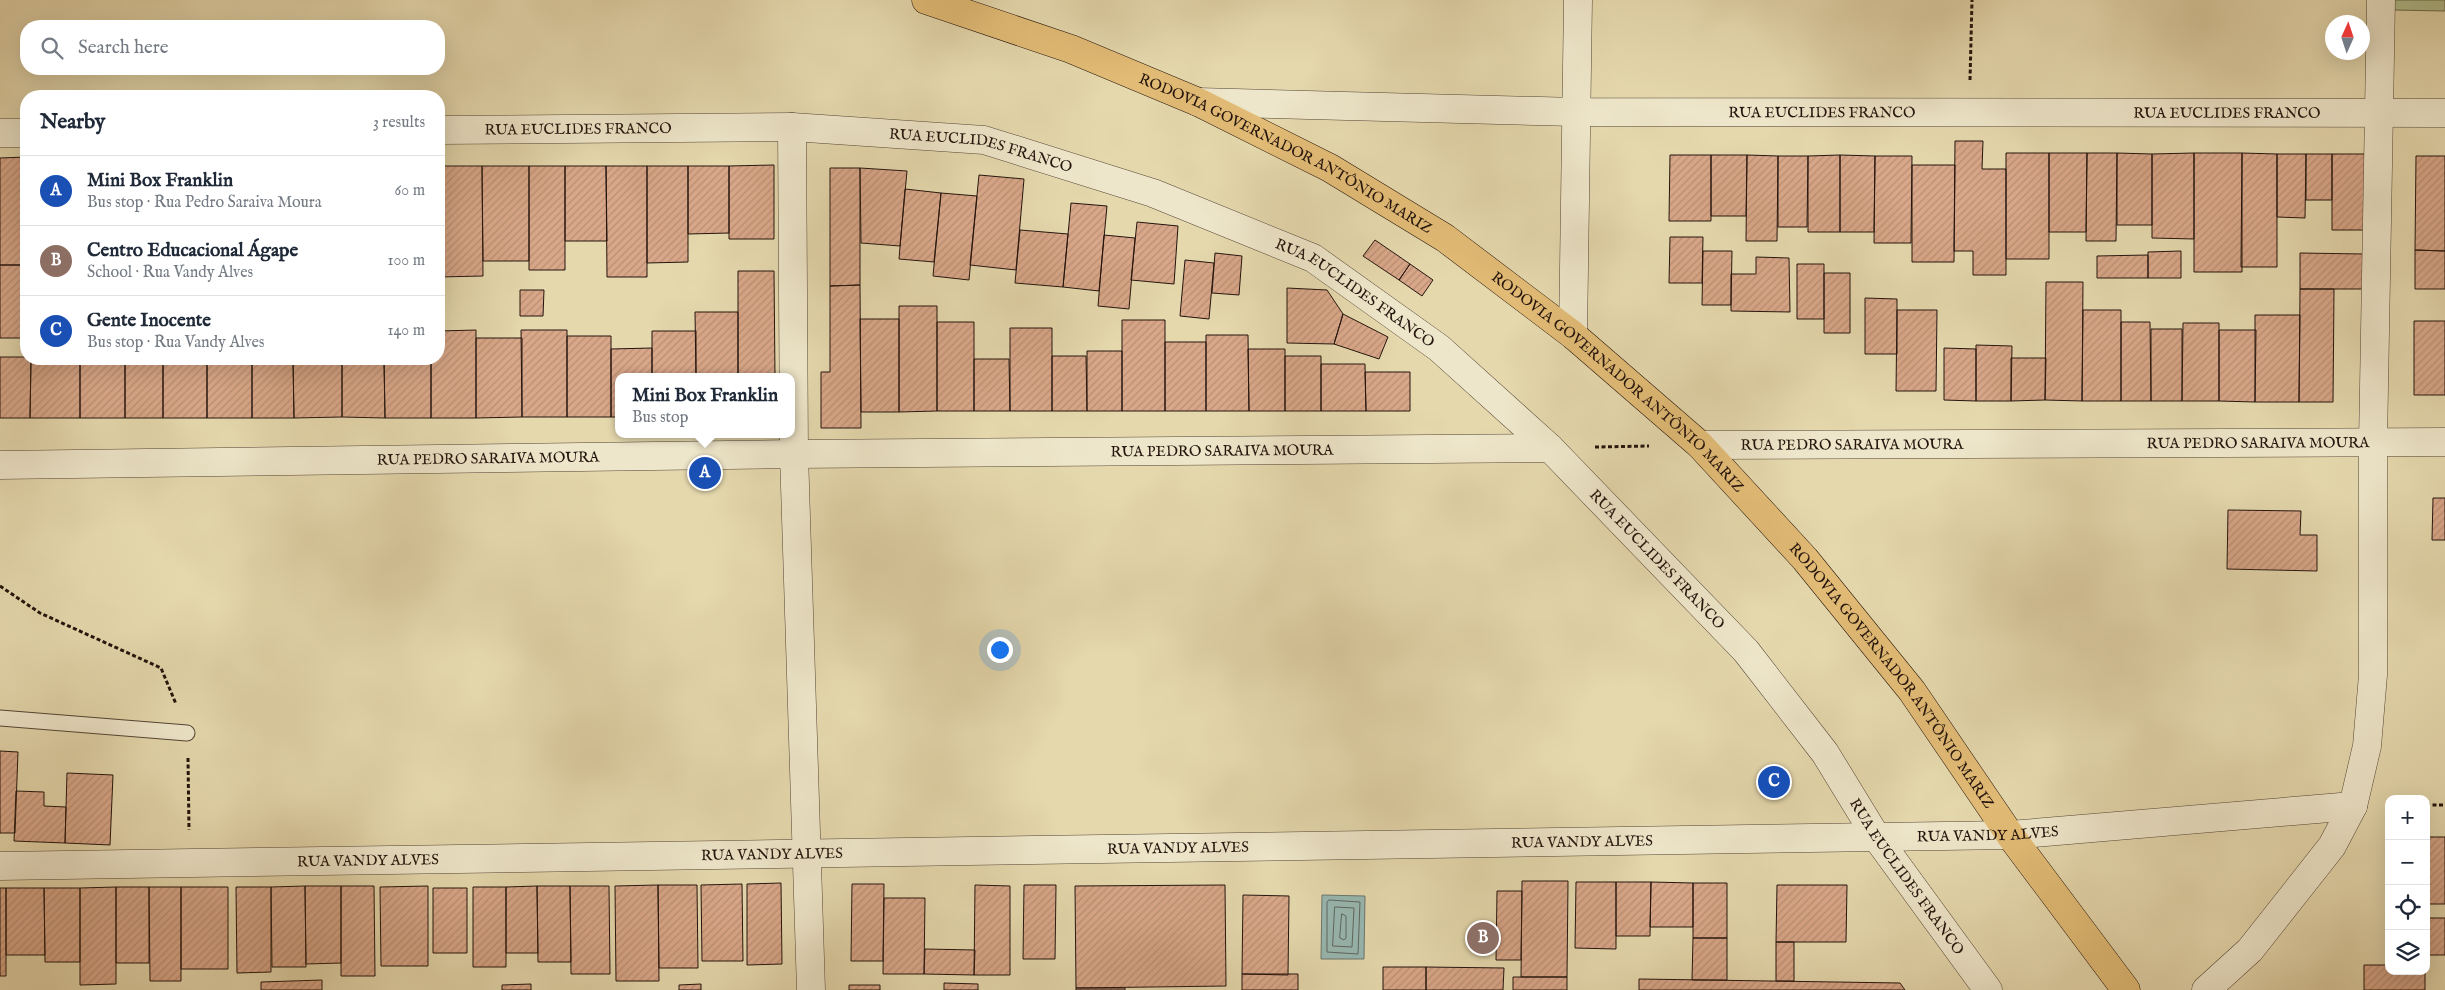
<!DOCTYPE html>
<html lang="en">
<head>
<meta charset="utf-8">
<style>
  :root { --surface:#fff; --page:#f6f6f7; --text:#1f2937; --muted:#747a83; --line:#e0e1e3; --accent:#8f2418 }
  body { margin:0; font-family:"IM FELL English",serif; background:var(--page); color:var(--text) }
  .controls { position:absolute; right:15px; bottom:15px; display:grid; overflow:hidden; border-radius:10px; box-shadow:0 5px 20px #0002 }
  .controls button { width:45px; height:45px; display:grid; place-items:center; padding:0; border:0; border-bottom:1px solid var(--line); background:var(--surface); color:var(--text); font:25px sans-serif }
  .compass { position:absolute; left:2325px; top:15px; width:45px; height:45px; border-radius:50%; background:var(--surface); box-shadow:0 5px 20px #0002; rotate:3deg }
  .you { position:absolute; left:999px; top:649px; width:18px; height:18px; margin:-12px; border:4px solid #fff; border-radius:50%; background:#1a73e8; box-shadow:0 0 0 8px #1a73e833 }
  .badge { display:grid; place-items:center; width:32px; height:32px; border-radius:50%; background:var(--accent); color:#fff; font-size:16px; font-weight:700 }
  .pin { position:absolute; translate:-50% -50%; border:2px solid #fff; box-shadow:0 1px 5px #0006 }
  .popup { position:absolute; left:615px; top:373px; width:180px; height:65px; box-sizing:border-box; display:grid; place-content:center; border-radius:10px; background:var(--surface); filter:drop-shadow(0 1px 4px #0005); font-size:16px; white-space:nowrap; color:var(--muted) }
  .popup b { font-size:19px; color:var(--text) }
  .popup::after { content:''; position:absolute; left:50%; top:100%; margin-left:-10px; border:10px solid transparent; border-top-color:var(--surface) }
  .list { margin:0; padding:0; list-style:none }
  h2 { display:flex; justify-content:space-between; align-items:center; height:65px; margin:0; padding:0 20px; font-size:21px }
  h2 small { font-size:16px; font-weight:400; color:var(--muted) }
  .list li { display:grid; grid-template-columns:32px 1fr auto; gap:15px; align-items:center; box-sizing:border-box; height:70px; padding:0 20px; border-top:1px solid var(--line) }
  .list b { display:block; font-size:19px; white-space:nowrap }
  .list p { margin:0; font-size:16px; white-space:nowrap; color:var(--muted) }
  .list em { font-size:16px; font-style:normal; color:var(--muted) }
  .icon { flex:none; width:28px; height:28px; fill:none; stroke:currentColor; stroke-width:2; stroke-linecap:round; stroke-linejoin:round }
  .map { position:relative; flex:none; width:2445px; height:990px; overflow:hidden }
  .search { position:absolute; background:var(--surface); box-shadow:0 5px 20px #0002; left:20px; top:20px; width:425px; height:55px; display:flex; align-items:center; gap:12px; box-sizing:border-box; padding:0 18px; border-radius:20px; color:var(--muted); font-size:19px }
  .panel { position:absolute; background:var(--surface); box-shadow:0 5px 20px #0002; left:20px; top:90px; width:425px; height:275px; border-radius:20px }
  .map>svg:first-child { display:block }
  .park { fill:#b1bf8d; stroke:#6a6a4d }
  .water { fill:#98b8b2; stroke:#6a7670 }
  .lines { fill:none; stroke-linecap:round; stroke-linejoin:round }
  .shore { stroke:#5e6660; stroke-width:1 }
  .building { fill:url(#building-hatch); stroke:#24140d }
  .lane-casing { stroke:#544535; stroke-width:17 }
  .street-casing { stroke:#544535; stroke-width:29 }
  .highway-casing { stroke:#24140d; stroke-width:29 }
  .path { stroke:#24140d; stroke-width:3; stroke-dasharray:4 2.5; stroke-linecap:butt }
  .lane { stroke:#eee6ca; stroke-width:15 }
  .street { stroke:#eee6ca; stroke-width:28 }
  .highway { stroke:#e2bc76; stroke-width:28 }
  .labels { text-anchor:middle; stroke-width:5; stroke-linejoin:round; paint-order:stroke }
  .street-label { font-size:15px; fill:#24140d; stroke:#eee6ca }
</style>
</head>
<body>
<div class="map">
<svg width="2445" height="990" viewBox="0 0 2445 990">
  <defs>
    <pattern id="building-hatch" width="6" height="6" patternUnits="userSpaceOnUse" patternTransform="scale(1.25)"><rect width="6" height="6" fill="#d9a789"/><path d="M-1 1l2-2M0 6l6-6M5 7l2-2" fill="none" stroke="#ba8f75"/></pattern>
  </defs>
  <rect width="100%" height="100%" fill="#e5d8ad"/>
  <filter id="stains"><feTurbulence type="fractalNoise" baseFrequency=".004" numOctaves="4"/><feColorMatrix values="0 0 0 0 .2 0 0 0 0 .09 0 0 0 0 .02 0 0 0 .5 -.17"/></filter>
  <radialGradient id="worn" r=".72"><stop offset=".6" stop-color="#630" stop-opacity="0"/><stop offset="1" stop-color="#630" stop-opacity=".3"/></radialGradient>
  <path class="park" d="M2394 0H2445V11L2394 10Z"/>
  <path class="water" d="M1322 895 1365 896 1364 959H1321Z"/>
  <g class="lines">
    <path class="shore" d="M1329 900 1360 902 1358 954 1327 952V903Z
      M1335 907 1354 908 1352 947 1333 946Z
      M1342 914 1346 916V938L1344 940 1340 938Z"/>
  </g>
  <path class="building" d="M1955 141H1983L1982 169H2006V275H1973V251H1954Z
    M2006 153H2049V259H2006Z
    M2049 153H2087L2086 232H2049Z
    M2087 153H2117L2116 241H2086Z
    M2117 153 2152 154V225H2117Z
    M2194 153V239L2152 238V154Z
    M2194 153H2242V272H2194Z
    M2242 153 2277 154V267H2241Z
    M2277 154H2306L2305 218 2277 217Z
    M2306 154H2332V200H2306Z
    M2332 154H2365V230H2332Z
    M1670 155H1711V221H1669Z
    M1711 155H1747L1746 216H1711Z
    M1747 155 1778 156 1777 241H1746Z
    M1840 155V232H1808V156Z
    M1840 155 1875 156 1874 232H1840Z
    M1778 156H1808L1807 227H1778Z
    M1875 156H1912L1911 243H1874Z
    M2416 156H2445V251L2415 250Z
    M26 157V265H0V158Z
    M774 165V239H729V166Z
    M1912 165H1955L1954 262H1912Z
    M439 166H482L483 276 439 277Z
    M482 166H529V261H483Z
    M529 166H565V270H529Z
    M565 166H606L607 241H565Z
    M606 166H647V277H607Z
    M647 166H688V262L647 263Z
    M688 166H729V233L688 234Z
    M830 168H860V285L830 286Z
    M860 168 907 171 900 246 861 243Z
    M979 175 1024 179 1016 270 970 265Z
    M905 189 941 193 934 262 899 259Z
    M941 193 977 196 969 280 933 276Z
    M1071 203 1107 206 1099 291 1063 287Z
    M1137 222 1178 226 1174 284 1131 280Z
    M1020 230 1068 234 1063 287 1015 283Z
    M1104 235 1135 238 1129 309 1098 306Z
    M1670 237H1703L1702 283H1669Z
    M1375 240 1410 264 1399 280 1363 256Z
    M2415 250 2445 251V289H2415Z
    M1703 251H1732L1731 305H1702Z
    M2181 251V278H2148V252Z
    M1215 253 1242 256 1239 295 1212 293Z
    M2300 253 2364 254V289H2300Z
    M2148 255V278H2097V256Z
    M1756 257 1789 258 1790 312 1731 311V274H1756Z
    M1185 260 1214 263 1209 319 1180 316Z
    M1410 264 1433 280 1422 296 1399 280Z
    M1797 264H1824V319H1797Z
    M0 265H26V338H0Z
    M738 271H774L775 377H738Z
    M1824 273H1850V333H1824Z
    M2046 282H2083L2082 401 2045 400Z
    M860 285 861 428H821V372H830V286Z
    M1287 288 1327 290 1343 314 1334 344 1287 343Z
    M2300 289H2334L2333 402H2299Z
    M520 290H544L543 316H520Z
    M1865 298 1897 299V354H1865Z
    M899 306H937V411L899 412Z
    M1897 310H1937L1936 391H1896Z
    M2083 310H2121V401H2082Z
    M695 312H738V377H696Z
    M1343 314 1388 337 1379 359 1334 344Z
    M2255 315H2300L2299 402H2255Z
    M860 319H899V412H861Z
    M1122 320H1165V411H1122Z
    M2414 321H2445V395H2414Z
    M937 322H974V411H937Z
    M2121 322H2150L2151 401H2121Z
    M2183 323H2219V401H2182Z
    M1010 328H1052V411H1010Z
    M2151 329H2182V401H2151Z
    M476 330V418H431V359H439V331Z
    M521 330H567V417H522Z
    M2219 330H2256L2255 402 2219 401Z
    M652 331H696V377H652Z
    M1206 335H1248L1249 411H1206Z
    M567 336H611V417H567Z
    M476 338H522V417L476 418Z
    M1165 342H1206V411H1165Z
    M1976 345 2012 346 2011 401H1976Z
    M652 348V377H619V417H611V349Z
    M1944 348 1976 349V401L1944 400Z
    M1248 349H1285V411H1249Z
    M1087 351H1122V411H1087Z
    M1052 356H1086L1087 411H1052Z
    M1285 356H1321V411H1285Z
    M0 357H26V359H31L30 418H0Z
    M2011 358H2046L2045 400 2011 401Z
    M31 359H80V418H30Z
    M80 359H125V418H80Z
    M125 359H163V418H125Z
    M163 359H207V418H163Z
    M207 359H252V418H207Z
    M252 359H293L294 418H252Z
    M293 359H342V417L294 418Z
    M342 359H384L385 418 342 417Z
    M384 359H431V418H385Z
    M974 359H1009L1010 411H974Z
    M1321 364H1365L1366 411H1321Z
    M1365 372H1410V411H1366Z
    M2433 498H2445V540H2432Z
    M2228 510 2301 511 2300 535H2317V571L2227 569Z
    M0 751 18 752 15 833H0Z
    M67 773 113 775 110 845 65 843Z
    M16 791 44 792V806L66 807 65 843 14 841Z
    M2426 837H2445V904H2426Z
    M1522 881H1568L1567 977H1521Z
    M1576 882H1616V949L1575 948Z
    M1616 882H1651L1650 936H1616Z
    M1651 882 1693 883V927H1650Z
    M781 883 782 964 747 965V884Z
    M1693 883H1727V938H1693Z
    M742 884 743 961H702L701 885Z
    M852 884H884L883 961H851Z
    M658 885H697L698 968H659Z
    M658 885 659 981H616L615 886Z
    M975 885 1010 886V975H974Z
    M1024 885H1056L1055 959H1023Z
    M1225 885 1226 986 1076 988 1075 886Z
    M1777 885H1847L1846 942H1776Z
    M305 886H341V963L306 964Z
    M305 886 306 967H272L271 887Z
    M341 886H374L375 976H341Z
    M428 886V966H381L380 887Z
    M537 886H570L571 962H538Z
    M537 886 538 953H506V887Z
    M570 886H609L610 974H571Z
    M116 887H149V963H116Z
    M116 887V984L80 985V888Z
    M149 887H181V981H150Z
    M181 887H228V969H181Z
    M236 887H271V972L237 973Z
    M473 887H506V967H473Z
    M0 888H6V976H0Z
    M6 888H44L45 955H6Z
    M44 888H80V962H45Z
    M433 888H467V953H433Z
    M1497 891H1522L1521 960H1496Z
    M1243 895 1289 896 1288 975 1242 974Z
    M884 898H925L924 974H883Z
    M2426 918H2445V955H2426Z
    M1693 938H1727V980H1692Z
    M1776 942H1794V981H1776Z
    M925 949 975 950 974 975 924 974Z
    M2364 965H2389V971H2425V990H2364Z
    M1383 967H1426V990H1383Z
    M1426 967 1504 968 1503 990H1426Z
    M1242 974H1298V990H1242Z
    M1513 977H1567V990H1513Z
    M1639 979 1900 983 1905 990H1639Z
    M322 980V990H261V982Z
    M944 983 978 984V990H944Z
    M531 984V990H502V985Z
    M701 984V990H679V985Z
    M849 985H880V990H849Z
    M1076 988H1125V990H1076Z"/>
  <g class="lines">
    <g class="lane-casing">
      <path id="lane" d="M0 718 187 733"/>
    </g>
    <g class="street-casing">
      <g id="street">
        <path id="s1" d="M1198 102 1576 112 2445 113"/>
        <path d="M792 127 794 454 811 990"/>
        <path id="s2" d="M439 130 792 127 984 140 1153 193 1313 258 1439 348 1550 448 1746 651 1825 753 1877 838 1988 990"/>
        <path d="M0 133H26"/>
        <path d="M1573 335 1578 0"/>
        <path id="s3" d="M1700 445 2445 442"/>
        <path id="s4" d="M0 465 794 454 1550 448"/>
        <path id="s5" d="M0 866 2010 835 2353 806"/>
        <path d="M2206 990 2250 950 2332 846 2353 806 2367 746 2373 675V443L2381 0"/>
      </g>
    </g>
    <g class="highway-casing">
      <g id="highway">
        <path id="s6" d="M926 0 1071 49 1198 102 1330 168 1445 238 1573 335 1700 445 1805 559 1912 691 2010 835 2126 990"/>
      </g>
    </g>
    <path class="path" d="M1970 80 1972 0
      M1595 447 1649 446
      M0 586 40 613 161 668 176 704
      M188 758 189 830
      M2426 805H2445"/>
    <use href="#lane" class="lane"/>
    <use href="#street" class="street"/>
    <use href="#highway" class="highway"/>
  </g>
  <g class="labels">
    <g class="street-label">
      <text dy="5" stroke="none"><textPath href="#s1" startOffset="624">RUA EUCLIDES FRANCO</textPath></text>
      <text dy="5" stroke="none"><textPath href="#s1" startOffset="1029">RUA EUCLIDES FRANCO</textPath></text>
      <text dy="5" stroke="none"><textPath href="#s2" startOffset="139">RUA EUCLIDES FRANCO</textPath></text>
      <text dy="5" stroke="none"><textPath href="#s2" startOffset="544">RUA EUCLIDES FRANCO</textPath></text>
      <text dy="5" stroke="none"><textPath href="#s6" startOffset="392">RODOVIA GOVERNADOR ANTÔNIO MARIZ</textPath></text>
      <text dy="5" stroke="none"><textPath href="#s2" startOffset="949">RUA EUCLIDES FRANCO</textPath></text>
      <text dy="5" stroke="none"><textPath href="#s6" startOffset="798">RODOVIA GOVERNADOR ANTÔNIO MARIZ</textPath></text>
      <text dy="5" stroke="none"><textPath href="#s3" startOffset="558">RUA PEDRO SARAIVA MOURA</textPath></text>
      <text dy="5" stroke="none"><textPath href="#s3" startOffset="152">RUA PEDRO SARAIVA MOURA</textPath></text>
      <text dy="5" stroke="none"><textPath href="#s4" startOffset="1222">RUA PEDRO SARAIVA MOURA</textPath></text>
      <text dy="5" stroke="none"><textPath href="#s4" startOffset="488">RUA PEDRO SARAIVA MOURA</textPath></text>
      <text dy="5" stroke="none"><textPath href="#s2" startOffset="1354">RUA EUCLIDES FRANCO</textPath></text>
      <text dy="5" stroke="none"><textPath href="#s6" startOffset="1202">RODOVIA GOVERNADOR ANTÔNIO MARIZ</textPath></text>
      <text dy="5" stroke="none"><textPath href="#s5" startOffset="1988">RUA VANDY ALVES</textPath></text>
      <text dy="5" stroke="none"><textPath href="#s5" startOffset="1582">RUA VANDY ALVES</textPath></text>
      <text dy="5" stroke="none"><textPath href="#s5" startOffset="1178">RUA VANDY ALVES</textPath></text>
      <text dy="5" stroke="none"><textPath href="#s5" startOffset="772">RUA VANDY ALVES</textPath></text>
      <text dy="5" stroke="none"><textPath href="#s5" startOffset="368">RUA VANDY ALVES</textPath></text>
      <text dy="5" stroke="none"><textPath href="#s2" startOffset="1759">RUA EUCLIDES FRANCO</textPath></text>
    </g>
  </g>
  <rect width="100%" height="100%" filter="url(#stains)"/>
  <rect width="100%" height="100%" fill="url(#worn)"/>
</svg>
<div class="controls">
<button>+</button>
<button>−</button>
<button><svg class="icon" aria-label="locate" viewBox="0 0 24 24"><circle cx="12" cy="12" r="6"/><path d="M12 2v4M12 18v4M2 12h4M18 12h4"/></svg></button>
<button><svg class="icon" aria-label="layers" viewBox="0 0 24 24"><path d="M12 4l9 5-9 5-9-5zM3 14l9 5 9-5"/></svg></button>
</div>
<svg class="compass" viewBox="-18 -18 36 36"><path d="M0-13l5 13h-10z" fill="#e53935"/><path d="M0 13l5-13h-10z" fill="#747a83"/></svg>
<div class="you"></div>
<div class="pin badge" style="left:705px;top:473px;background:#1a4fb4">A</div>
<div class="popup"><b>Mini Box Franklin</b>Bus stop</div>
<div class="pin badge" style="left:1483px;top:938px;background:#8d6e63">B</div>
<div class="pin badge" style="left:1774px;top:782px;background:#1a4fb4">C</div>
<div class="search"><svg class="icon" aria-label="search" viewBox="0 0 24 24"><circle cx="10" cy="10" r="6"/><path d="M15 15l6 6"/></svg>Search here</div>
<section class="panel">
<h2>Nearby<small>3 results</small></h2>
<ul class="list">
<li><span class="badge" style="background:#1a4fb4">A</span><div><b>Mini Box Franklin</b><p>Bus stop · Rua Pedro Saraiva Moura</p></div><em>60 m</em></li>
<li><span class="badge" style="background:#8d6e63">B</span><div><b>Centro Educacional Ágape</b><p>School · Rua Vandy Alves</p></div><em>100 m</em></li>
<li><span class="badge" style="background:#1a4fb4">C</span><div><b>Gente Inocente</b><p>Bus stop · Rua Vandy Alves</p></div><em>140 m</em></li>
</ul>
</section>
</div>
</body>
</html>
